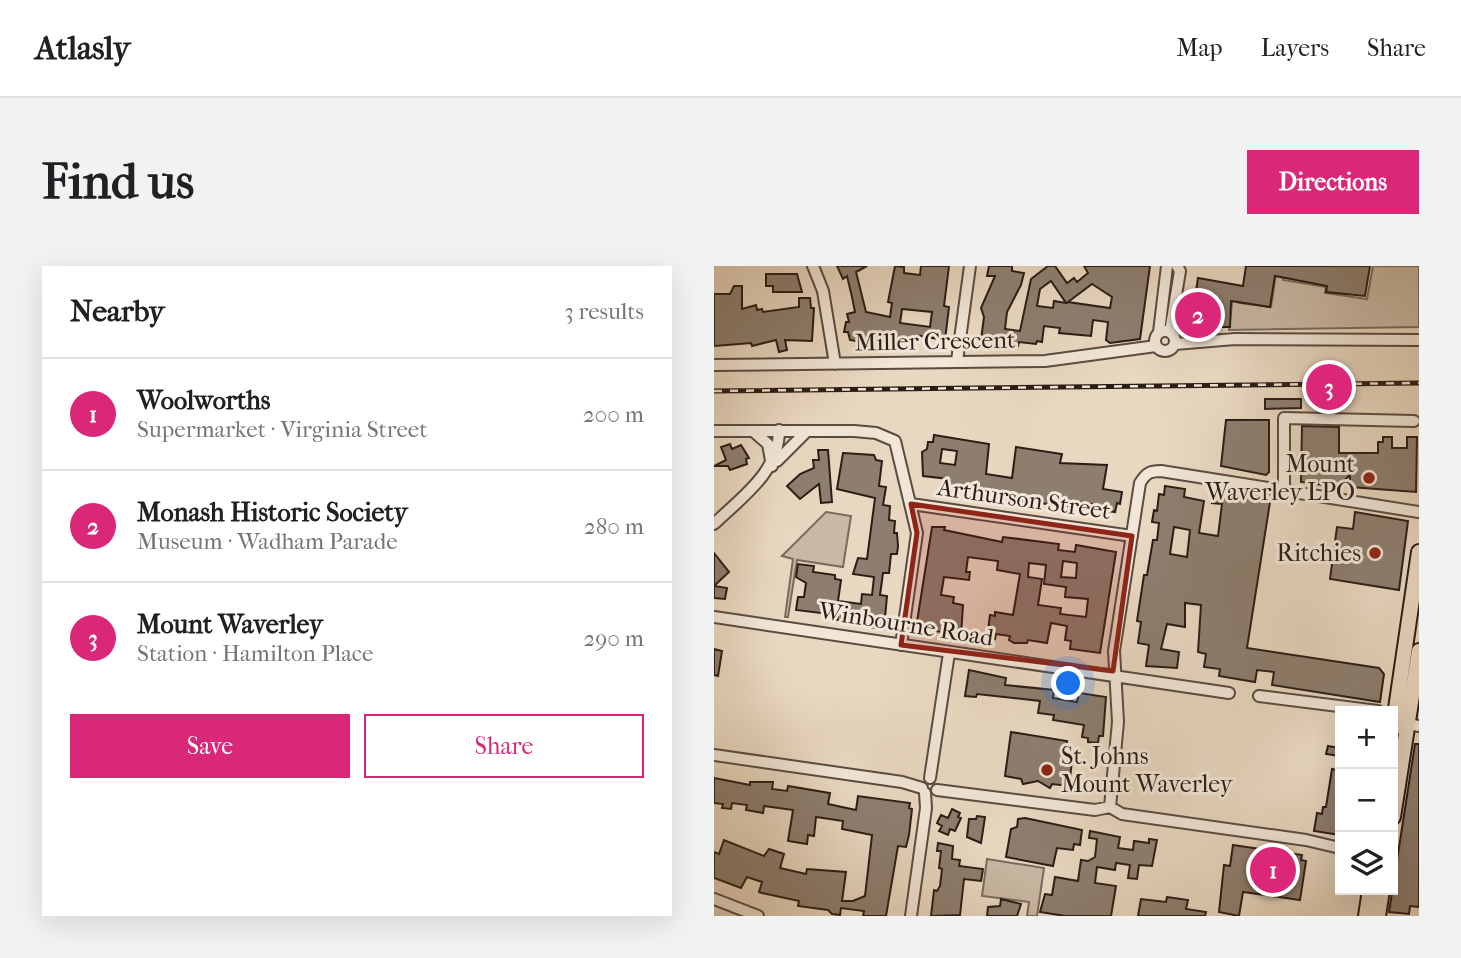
<!DOCTYPE html>
<html lang="en">
<head>
<meta charset="utf-8">
<style>
  :root { --surface:#fff; --page:#f2f2f2; --text:#202124; --muted:#757577; --line:#e0e0e0; --accent:#db2777 }
  body { margin:0; font-family:"IM FELL French Canon",serif; background:var(--page); color:var(--text) }
  .controls { position:absolute; right:21px; bottom:21px; display:grid; overflow:hidden; border-radius:0px; box-shadow:0 7px 28px #0002 }
  .controls button { width:63px; height:63px; display:grid; place-items:center; padding:0; border:0; border-bottom:2px solid var(--line); background:var(--surface); color:var(--text); font:35px sans-serif }
  .you { position:absolute; left:355px; top:418px; width:24px; height:24px; margin:-18px; border:5px solid #fff; border-radius:50%; background:#1a73e8; box-shadow:0 0 0 10px #1a73e833 }
  .badge { display:grid; place-items:center; width:46px; height:46px; border-radius:50%; background:var(--accent); color:#fff; font-size:23px; font-weight:700 }
  .pin { position:absolute; translate:-50% -50%; border:4px solid #fff; box-shadow:0 2px 7px #0006 }
  .list { margin:0; padding:0; list-style:none }
  h2 { display:flex; justify-content:space-between; align-items:center; height:91px; margin:0; padding:0 28px; font-size:30px }
  h2 small { font-size:23px; font-weight:400; color:var(--muted) }
  .list li { display:grid; grid-template-columns:46px 1fr auto; gap:21px; align-items:center; box-sizing:border-box; height:112px; padding:0 28px; border-top:2px solid var(--line) }
  .list b { display:block; font-size:26px; white-space:nowrap }
  .list p { margin:0; font-size:23px; white-space:nowrap; color:var(--muted) }
  .list em { font-size:23px; font-style:normal; color:var(--muted) }
  .actions { display:flex; gap:14px; padding:21px 28px }
  .actions a { flex:1; padding:16px 0; border:2px solid var(--accent); border-radius:0px; text-align:center; font-size:24px; color:var(--accent) }
  .actions .main { background:var(--accent); color:#fff }
  .icon { flex:none; width:38px; height:38px; fill:none; stroke:currentColor; stroke-width:2; stroke-linecap:round; stroke-linejoin:round }
  .map { position:relative; flex:none; width:705px; height:650px; overflow:hidden; border-radius:0px }
  header { display:flex; align-items:center; gap:42px; box-sizing:border-box; height:98px; padding:0 35px; background:var(--surface); border-bottom:2px solid var(--line) }
  header strong { font-size:33px }
  nav { display:flex; gap:38px; margin-inline-start:auto; font-size:24px }
  .intro { display:flex; align-items:center; justify-content:space-between; box-sizing:border-box; height:168px; padding:0 42px }
  h1 { margin:0; font-size:49px }
  .button { padding:18px 32px; border-radius:0px; background:var(--accent); color:#fff; font-size:24px; font-weight:700 }
  main { display:flex; gap:42px; padding:0 42px }
  aside { flex:1; background:var(--surface); border-radius:0px; box-shadow:0 7px 28px #0002 }
  .map>svg:first-child { display:block }
  .green { fill:#c9b8a4; stroke:#7a6a5d; stroke-width:2 }
  .building { fill:#8d7e6f; stroke:#2a1c16; stroke-width:2; fill-rule:evenodd }
  .lines { fill:none; stroke-linecap:round; stroke-linejoin:round }
  .minor-casing { stroke:#5a4b41; stroke-width:14 }
  .major-casing { stroke:#2a1c16; stroke-width:18 }
  .minor { stroke:#f1e6d7; stroke-width:10 }
  .major { stroke:#e9d8c1; stroke-width:14 }
  .rail-casing { stroke:#2a1c16; stroke-width:5 }
  .rail { stroke:#f1e6d7; stroke-width:2.5; stroke-dasharray:8; stroke-linecap:butt }
  .marked { fill:#8f2418; fill-opacity:0.2; stroke:#8f2418; stroke-width:5; stroke-linejoin:round }
  .poi-dot { fill:#8f2418; stroke:#f1e6d7; stroke-width:2.5 }
  .labels { text-anchor:middle; stroke-width:6; stroke-linejoin:round; paint-order:stroke }
  .street-label { font-size:24px; fill:#2a1c16; stroke:#f1e6d7 }
  .poi-label { font-size:24px; fill:#2a1c16; stroke:#f1e6d7; text-anchor:end }
</style>
</head>
<body>
<header>
<strong>Atlasly</strong>
<nav><a>Map</a><a>Layers</a><a>Share</a></nav>
</header>
<div class="intro"><h1>Find us</h1><a class="button">Directions</a></div>
<main>
<aside>
<h2>Nearby<small>3 results</small></h2>
<ul class="list">
<li><span class="badge">1</span><div><b>Woolworths</b><p>Supermarket · Virginia Street</p></div><em>200 m</em></li>
<li><span class="badge">2</span><div><b>Monash Historic Society</b><p>Museum · Wadham Parade</p></div><em>280 m</em></li>
<li><span class="badge">3</span><div><b>Mount Waverley</b><p>Station · Hamilton Place</p></div><em>290 m</em></li>
</ul>
<div class="actions"><a class="main">Save</a><a>Share</a></div>
</aside>
<div class="map">
<svg width="705" height="650" viewBox="0 0 705 650">
  <rect width="100%" height="100%" fill="#e9d8c1"/>
  <filter id="stains"><feTurbulence type="fractalNoise" baseFrequency=".00286" numOctaves="4"/><feColorMatrix values="0 0 0 0 .2 0 0 0 0 .09 0 0 0 0 .02 0 0 0 .5 -.17"/></filter>
  <radialGradient id="worn" r=".72"><stop offset=".6" stop-color="#630" stop-opacity="0"/><stop offset="1" stop-color="#630" stop-opacity=".3"/></radialGradient>
  <path class="green" d="M563 0H571L569 14 612 21 611 27 653 33 659 0H705V61L515 64 520 20 528 21 525 37 557 41Z
    M112 246 137 250 129 301 83 294 74 351H71L79 293 68 290Z
    M273 593 330 602 323 650H313L315 636 268 630Z"/>
  <path class="building" d="M123 0H153L142 6 152 46 176 51 178 37 174 36 181 0 190 1V7L206 9 207 0H235L230 40 235 41 231 74 206 70 205 75 164 73V77L157 78 136 74 134 66H130L132 56H135L133 48 141 46 138 31 133 10 129 13ZM188 43 218 46 216 61 186 57Z
    M275 0H298V5L310 7 307 19 293 46 291 63 306 65 317 13 334 0H341L353 17 360 12 363 16 374 7 370 0H436L426 73 396 77 392 74 394 56 379 54 377 70 345 67 346 62 330 60 328 76 323 75 322 78 305 76 304 80 297 78V82L274 79 273 82 266 81 270 51 267 42 281 10H273ZM337 15 352 37 340 35 339 42 323 40 326 23ZM378 18 398 31 396 42 354 36Z
    M532 0H656L651 30 612 26 613 20 561 10 556 41 517 35 516 61H502L478 52 484 12 529 20Z
    M52 8H83L88 26H59V20H52Z
    M20 20H28V43L42 39 43 44 48 43 49 46 85 41V32H96L97 42H100L98 75 71 74 73 84 65 86 62 74 38 80 37 77 0 80V28H16Z
    M551 133H587V142L551 143Z
    M512 154H555V206L552 209 507 200Z
    M588 160 625 161V187H664V176H669V171H678V182H693V171H703L702 226 636 221V209L623 221 587 216Z
    M220 169 275 178 272 208 298 212 302 181 348 188 346 197 393 199 389 223 408 226 406 238 403 237 401 246 377 242 378 238 362 235 356 240 312 236 260 226 261 221H234L235 213 209 210 208 186 213 183 214 176H219ZM228 183 243 185 241 199 226 197Z
    M16 178 18 183 27 179 35 192 32 193 33 198 16 204 14 200H0L12 194 7 181Z
    M104 184H114L118 236 107 237 105 218 86 233 73 220 86 208 100 202 99 194H105Z
    M129 187 160 189 162 194 168 195 165 220 172 221 169 239 176 240 175 254 181 255 180 267H183L184 280 183 288H177L175 307H169L166 329 173 330 170 363 130 357V354H123L124 349 82 344 84 331H90L92 317 82 311 84 298 100 300 99 306 121 309V313L127 314 124 335 147 338 148 328 158 329 160 311 139 308 144 292 153 293 161 232 123 223Z
    M451 220 471 223 470 231 490 235 485 267 504 270 508 238 498 237 500 224 552 232 556 236 533 382 665 402 670 408 666 436 558 419 560 406 543 404 541 416 505 410 506 403 490 401 492 388 484 386 487 339 471 337V361L453 358 447 383 465 386 463 402 432 400 435 379 424 377 427 356 423 355 430 309H433L439 274H443L445 257 438 256 440 244 443 245 445 228 450 229ZM460 261 476 264 473 291 456 288Z
    M641 246 694 255 685 324 616 313 623 261 639 263Z
    M218 261H231L230 264 288 276 289 271 345 278 344 284 361 286 362 279 402 286 386 387 356 383 357 375 351 374 353 360 337 357 333 377 314 374 313 377H300L295 374 296 370 282 368 281 373 273 372 276 349 281 350V346L299 349 306 308 283 304 284 295 254 291 252 306H256L255 314 230 311 227 329 240 331 239 337 249 339 247 369 202 362ZM349 295 363 297 362 312 347 311ZM315 297 332 299 330 318 352 321 351 331 374 333 372 351 346 348 347 342 324 339 328 313 314 311Z
    M0 287 15 306 0 320 13 322 11 333 0 332Z
    M0 383 8 385 4 410 0 409Z
    M255 404 292 412 291 419 340 424 339 432 363 436 365 427 392 431 389 470H385L384 477 374 476V472L368 471 370 459 339 454 340 449 324 447 326 435 263 428 262 431 251 430Z
    M297 466 353 475 352 486 359 487 355 520 338 518 336 522 324 515 309 518 307 513 291 510Z
    M701 478H705V641L696 640 695 648 675 646Z
    M614 480 626 482V490L612 488Z
    M618 503 626 505V569L600 565 603 547 608 548 609 541H612Z
    M0 512 36 519V516H59L58 523 73 525 74 520 116 527 114 538 142 544 144 530 196 537 195 542 198 543 195 569 192 581 184 580 172 650H149L150 645 127 642 126 649 118 648 114 644 84 640 85 635 48 627 45 626 48 616 33 611 27 622 0 612V586L5 588 10 574 50 590 55 583 70 588 66 602 92 608 93 603 132 606 128 635H139L151 630 158 569 128 563 129 555 102 551 100 570 94 569 93 578 74 575 79 544 50 540 49 547 32 544 33 539 18 537 17 543 8 542 9 538 0 537Z
    M238 543 246 547 244 551 247 552 241 565 236 563 234 569 225 565 228 560 223 557 227 549 234 552Z
    M263 550 271 551 267 577 253 571 255 553H262Z
    M311 552 368 564 366 579 360 578 359 584 343 582 339 600 292 591 297 563 303 561 304 553Z
    M376 565 406 571 404 582 419 584 420 575 435 577V573L443 574 438 600 425 599 423 613 414 612 416 599 402 597 401 604 383 601 381 617 402 620 397 650H351L326 646 331 628 338 629 341 611 364 615 367 594 374 595 381 591 383 573 375 572Z
    M224 577 239 580 238 593 246 594 245 600 269 603 267 615 250 613 246 649 217 650 220 624 223 625 226 620 228 603 225 602 227 585H223Z
    M519 579 588 589 587 594 592 595 586 634 529 626 525 650 505 646 510 599 516 600Z
    M453 631 474 634 472 643 492 646 491 650H424L427 633 452 636Z
    M287 633 307 638 303 650H273L274 641 286 640Z"/>
  <g class="lines">
    <g class="minor-casing">
      <path id="minor" d="M99 0 109 25 121 98
        M441 75a10 10 0 1 1 20 0a10 10 0 1 1-20 0Z
        M445 66 453 0
        M456 66 466 5 463 0
        M461 78 521 73 705 74
        M243 95 256 0
        M0 99 331 95 442 80
        M0 165H140L162 167 181 175 203 267 187 379
        M39 165 54 178 58 200
        M63 195 93 165
        M570 224V152L700 155
        M197 238 418 270
        M0 258C28 231 65 206 65 164
        M0 351 515 427
        M545 430 664 445
        M694 458 705 460
        M0 489 188 516 208 522
        M216 512 235 387
        M223 524 381 544 396 541 408 548 592 574 626 582
        M396 541 404 456 400 385 426 217C432 207 436 205 447 205L705 246
        M0 633 44 650
        M197 650 212 542 211 527"/>
    </g>
    <g class="major-casing">
      <path id="major" d="M679 463 705 286
        M679 551 705 385
        M652 650 656 624
        M664 650 668 624"/>
    </g>
    <use href="#minor" class="minor"/>
    <use href="#major" class="major"/>
    <g class="rail-casing">
      <path id="rail" d="M0 125 705 117"/>
    </g>
    <use href="#rail" class="rail"/>
  </g>
  <path class="marked" d="M197 238 418 270 399 405 187 379 203 267Z"/>
  <g class="poi-dot">
    <circle cx="655" cy="212" r="7"/>
    <circle cx="661" cy="287" r="7"/>
    <circle cx="333" cy="504" r="7"/>
  </g>
  <g class="labels">
    <g class="street-label">
      <text transform="translate(221 75) rotate(-1)" y="8">Miller Crescent</text>
      <text transform="translate(310 233) rotate(8)" y="8">Arthurson Street</text>
      <text transform="translate(192 358) rotate(9)" y="8">Winbourne Road</text>
    </g>
    <g class="poi-label">
      <text x="641" y="206">Mount<tspan x="641" dy="28">Waverley LPO</tspan></text>
      <text x="647" y="295">Ritchies</text>
      <text x="347" y="498" text-anchor="start">St. Johns<tspan x="347" dy="28">Mount Waverley</tspan></text>
    </g>
  </g>
  <rect width="100%" height="100%" filter="url(#stains)"/>
  <rect width="100%" height="100%" fill="url(#worn)"/>
</svg>
<div class="controls">
<button>+</button>
<button>−</button>
<button><svg class="icon" aria-label="layers" viewBox="0 0 24 24"><path d="M12 4l9 5-9 5-9-5zM3 14l9 5 9-5"/></svg></button>
</div>
<div class="you"></div>
<div class="pin badge" style="left:559px;top:604px">1</div>
<div class="pin badge" style="left:484px;top:49px">2</div>
<div class="pin badge" style="left:615px;top:121px">3</div>
</div>
</main>
</body>
</html>
